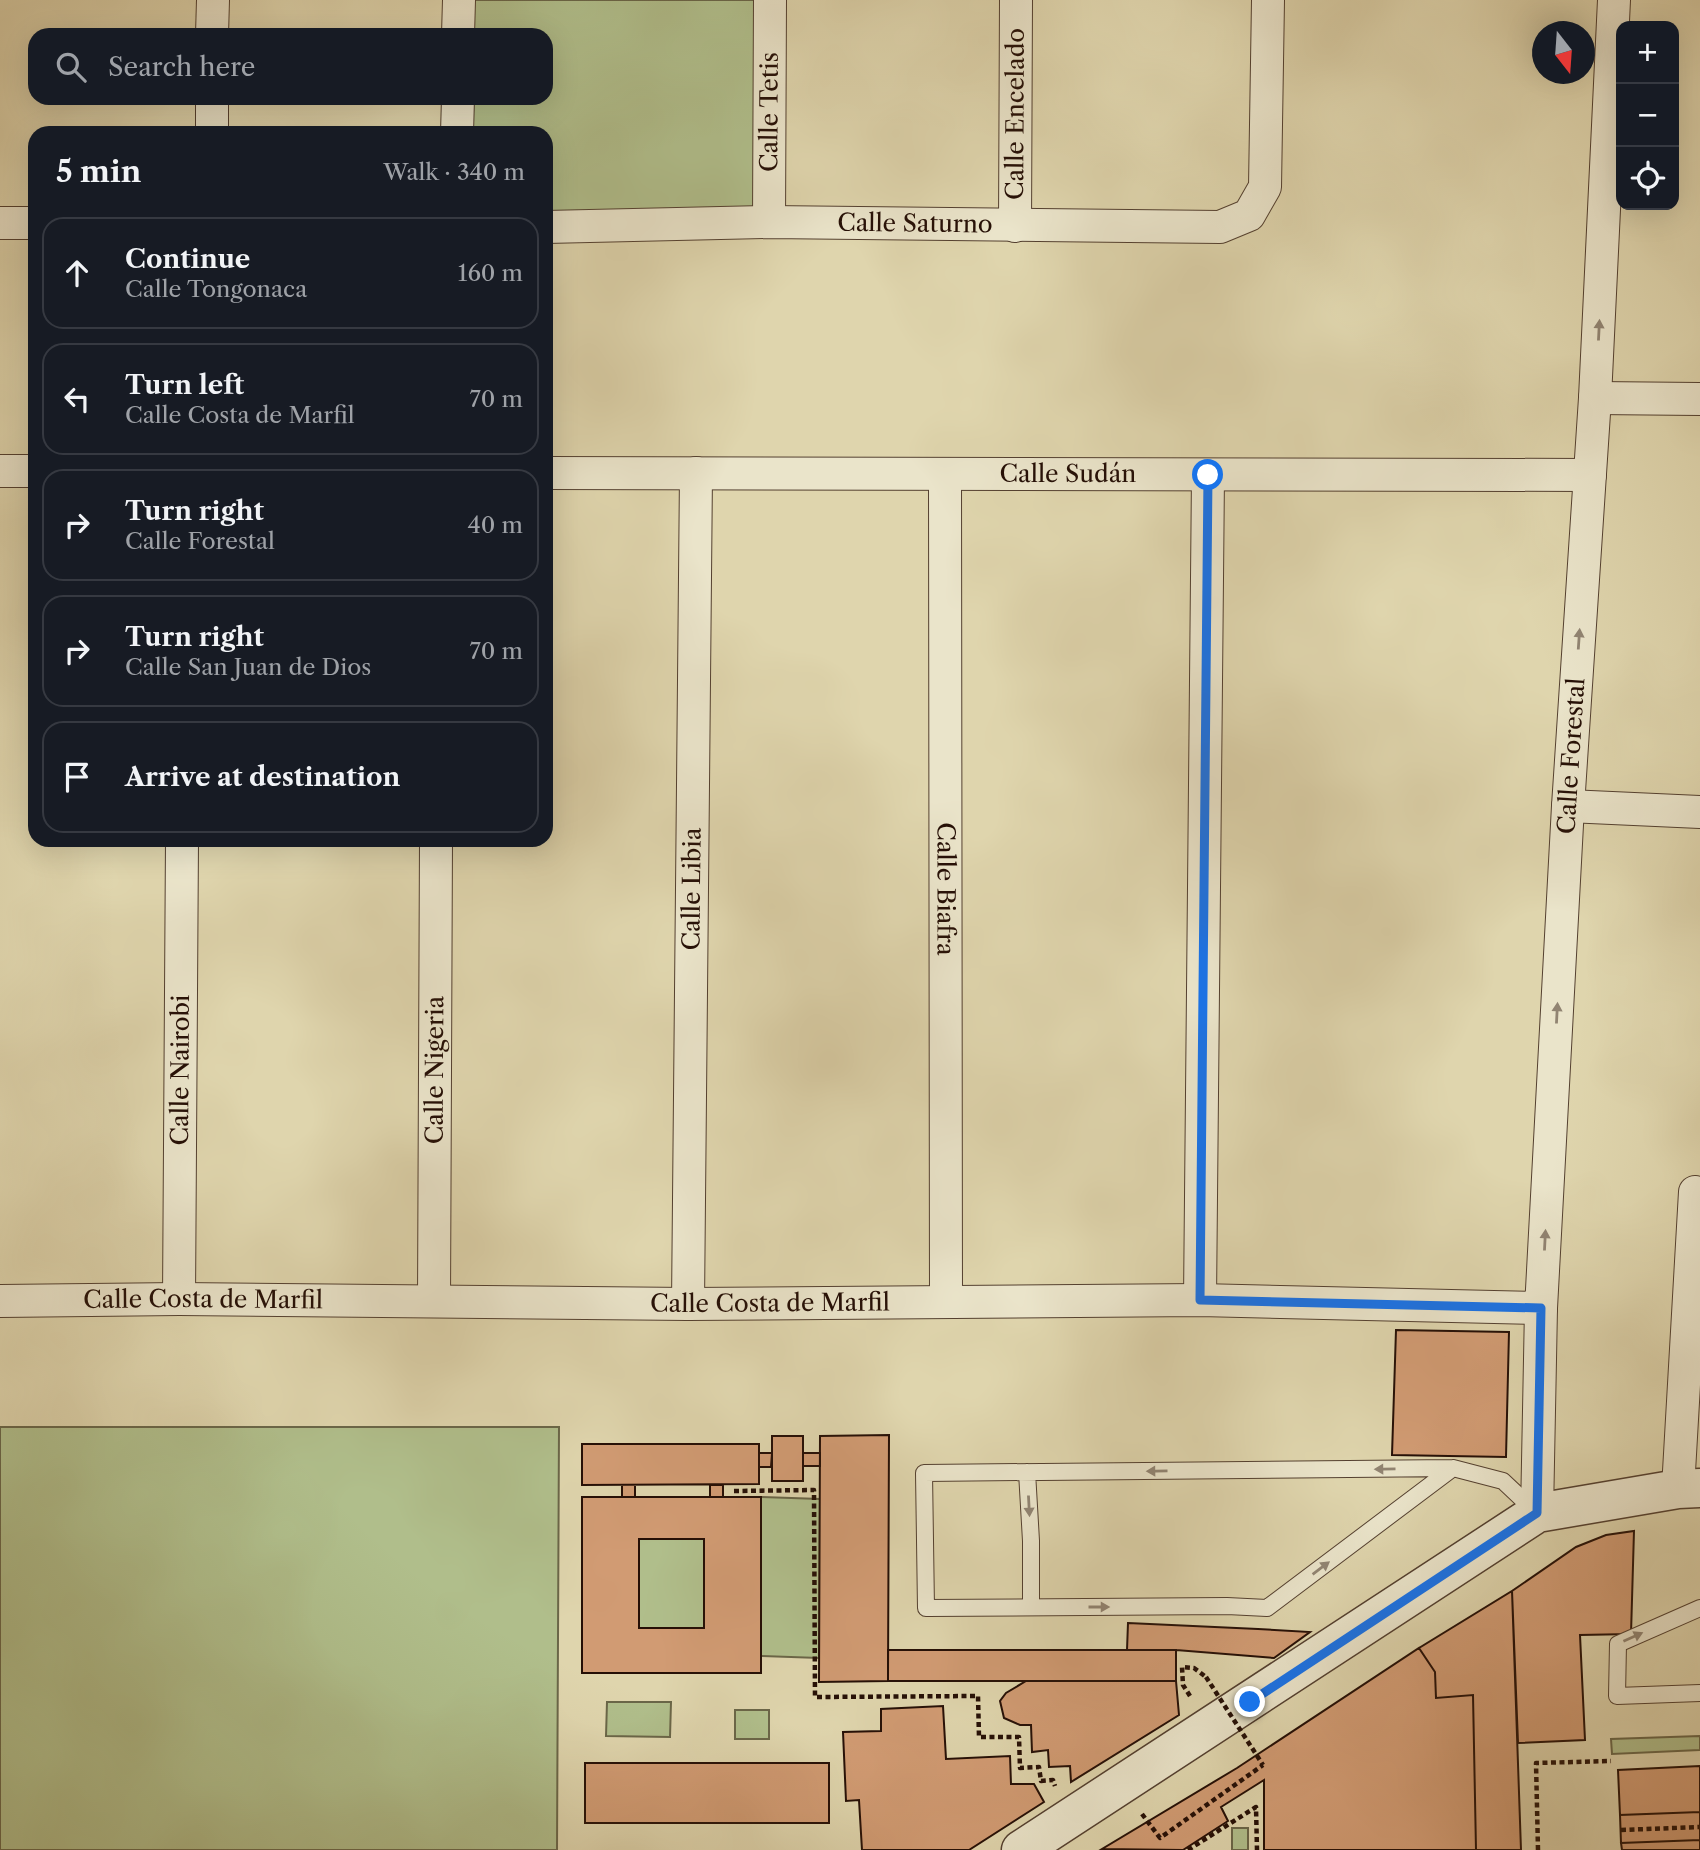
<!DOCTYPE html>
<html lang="en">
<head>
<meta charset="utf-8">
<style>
  :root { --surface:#171b24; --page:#242831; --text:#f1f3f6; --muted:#9ea1a6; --line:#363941 }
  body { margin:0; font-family:"Libre Caslon Text",serif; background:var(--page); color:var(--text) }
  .controls { position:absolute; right:21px; top:21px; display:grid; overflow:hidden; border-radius:14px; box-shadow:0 7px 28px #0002 }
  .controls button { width:63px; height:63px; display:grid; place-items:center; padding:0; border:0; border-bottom:2px solid var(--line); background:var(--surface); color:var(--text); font:35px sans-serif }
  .compass { position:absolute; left:1532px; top:21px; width:63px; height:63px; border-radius:50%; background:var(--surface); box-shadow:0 7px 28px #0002; rotate:163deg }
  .stop { position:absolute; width:21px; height:21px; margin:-16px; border:5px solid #1a73e8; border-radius:50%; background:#fff }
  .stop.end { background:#1a73e8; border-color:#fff; box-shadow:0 2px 7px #0008 }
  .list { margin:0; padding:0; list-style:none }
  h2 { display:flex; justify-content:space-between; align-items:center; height:91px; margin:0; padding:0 28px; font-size:30px }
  h2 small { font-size:23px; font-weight:400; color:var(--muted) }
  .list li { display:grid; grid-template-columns:46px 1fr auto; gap:21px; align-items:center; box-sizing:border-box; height:112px; margin:0 14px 14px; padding:0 14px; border:2px solid var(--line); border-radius:21px }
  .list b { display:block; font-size:26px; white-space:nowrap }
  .list p { margin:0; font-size:23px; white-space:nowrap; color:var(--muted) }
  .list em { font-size:23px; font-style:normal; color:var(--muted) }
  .icon { flex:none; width:38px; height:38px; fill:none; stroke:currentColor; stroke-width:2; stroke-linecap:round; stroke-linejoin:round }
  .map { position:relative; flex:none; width:1700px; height:1850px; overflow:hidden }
  .search { position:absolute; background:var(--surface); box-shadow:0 7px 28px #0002; left:28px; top:28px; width:525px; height:77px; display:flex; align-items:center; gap:18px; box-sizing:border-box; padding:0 24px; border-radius:21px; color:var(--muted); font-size:26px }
  .panel { position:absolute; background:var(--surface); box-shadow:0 7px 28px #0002; left:28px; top:126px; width:525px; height:721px; border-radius:21px }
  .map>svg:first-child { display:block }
  .green { fill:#b0be8b; stroke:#6a6648; stroke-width:2 }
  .building { fill:#d19b73; stroke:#250f06; stroke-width:2; fill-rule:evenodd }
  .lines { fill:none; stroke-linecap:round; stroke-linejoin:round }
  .service-casing { stroke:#544030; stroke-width:18 }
  .minor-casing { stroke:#544030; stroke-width:34 }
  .tertiary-casing { stroke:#544030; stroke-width:41 }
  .path { stroke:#250f06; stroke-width:4.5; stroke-dasharray:5 3.5; stroke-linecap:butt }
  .service { stroke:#eae4ca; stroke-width:16 }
  .minor { stroke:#eae4ca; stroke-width:32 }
  .tertiary { stroke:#eae4ca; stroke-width:38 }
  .path-bridge { stroke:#250f06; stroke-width:4.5; stroke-dasharray:5 3.5; stroke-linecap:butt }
  .oneway { fill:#918472 }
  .route { stroke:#1a73e8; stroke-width:9 }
  .labels { text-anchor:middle; stroke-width:5; stroke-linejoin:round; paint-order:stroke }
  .street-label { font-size:24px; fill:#250f06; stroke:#eae4ca }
</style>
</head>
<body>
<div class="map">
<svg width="1700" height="1850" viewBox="0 0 1700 1850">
  <rect width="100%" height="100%" fill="#dfd5ad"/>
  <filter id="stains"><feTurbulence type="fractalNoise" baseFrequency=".00286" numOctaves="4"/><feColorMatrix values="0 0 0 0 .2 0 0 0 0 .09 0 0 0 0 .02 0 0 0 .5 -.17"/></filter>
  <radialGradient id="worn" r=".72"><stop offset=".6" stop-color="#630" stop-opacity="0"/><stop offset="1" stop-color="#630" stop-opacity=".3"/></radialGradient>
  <path class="green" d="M468 0H760L756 228 546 225V133H465L466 98H546V35H467Z
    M0 1427H559L557 1850H0Z
    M761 1497 820 1499 819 1658 761 1656Z
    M639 1539H704V1628H639Z
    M607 1702H671L670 1737 606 1736Z
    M735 1710H769V1739H735Z
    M1700 1736V1750L1612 1754 1611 1739Z
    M1232 1828H1248V1850H1232Z"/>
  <path class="building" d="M1396 1330 1509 1332 1506 1457 1392 1455Z
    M889 1435 888 1681 819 1682 820 1436Z
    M772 1436H803V1481H772Z
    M582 1444H759V1484L582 1485Z
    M759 1453H772L771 1467H759Z
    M803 1453H820V1466H803Z
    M622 1485H635V1497H622Z
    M710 1485H723V1497H710Z
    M582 1497H761V1673H582ZM639 1539H704V1628H639Z
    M1634 1531 1631 1634 1580 1635 1585 1740 1518 1743 1512 1591 1576 1547 1606 1535Z
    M1512 1591 1521 1850H1476L1473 1695 1436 1698 1435 1672 1419 1648Z
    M1128 1623 1258 1629 1310 1632 1274 1658 1176 1650H1127Z
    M1419 1648 1435 1672 1436 1698 1473 1695 1476 1850H1264V1780L1221 1807 1228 1821 1183 1850 1102 1849 1237 1768Z
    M888 1650H1176V1681H888Z
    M1026 1681H1176L1179 1715 1071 1782 1070 1766 1049 1767 1048 1750 1032 1752 1031 1725H1020L1004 1718 1000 1701 1006 1693Z
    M943 1706 946 1759 1010 1756 1011 1784H1034L1044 1802 969 1850H862L859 1800 846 1801 843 1732 881 1731V1709Z
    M585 1763H829V1823H585Z
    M1700 1766V1812L1620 1815 1618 1770Z
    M1700 1812V1840L1621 1843 1620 1815Z
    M1700 1840V1850H1622L1621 1843Z"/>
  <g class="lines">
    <g class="service-casing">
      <path id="service" d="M1453 1468 1267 1608 1227 1606 926 1608 924 1473 1453 1468 1503 1481 1537 1513
        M1027 1472 1031 1541V1607
        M1700 1608 1618 1644 1617 1696 1700 1693"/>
    </g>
    <g class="minor-casing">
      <g id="minor">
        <path d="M212 35 213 0"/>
        <path d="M458 35 459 0"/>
        <path d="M212 133V98"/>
        <path d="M457 133 458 98"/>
        <path id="s1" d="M769 222 770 0"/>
        <path d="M0 223H35"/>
        <path id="s2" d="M1015 226 1016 0"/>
        <path id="s3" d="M546 227 769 222 1220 227 1249 215 1265 187 1268 0"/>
        <path d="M1595 398 1700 399"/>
        <path d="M0 471H35"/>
        <path id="s4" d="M546 473 1590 475"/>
        <path id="s5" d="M945 474 946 1302"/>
        <path d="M1568 806 1700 812"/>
        <path id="s6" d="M179 1299 182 840"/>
        <path d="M1200 1300 1208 475"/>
        <path id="s7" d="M0 1301 179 1299 688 1304 1200 1300 1541 1308"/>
        <path id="s8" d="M434 1301 436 840"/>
        <path id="s9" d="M688 1304 696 473"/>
        <path d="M1678 1489 1695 1192"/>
        <path id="s10" d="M1537 1513 1541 1308 1568 806 1595 398 1614 0"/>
      </g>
    </g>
    <g class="tertiary-casing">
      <path id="tertiary" d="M1021 1850 1537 1513 1678 1489 1700 1488"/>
    </g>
    <path class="path" d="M734 1491 814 1490 815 1697 978 1696 979 1737H1019L1020 1768 1039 1767 1041 1781 1053 1780 1055 1786
      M1190 1696 1183 1685 1182 1667 1194 1668 1206 1677
      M1142 1814 1160 1838 1263 1765
      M1621 1830 1700 1827
      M1188 1850 1256 1807 1257 1850
      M1538 1850 1536 1763 1611 1761"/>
    <use href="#service" class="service"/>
    <use href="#minor" class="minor"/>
    <use href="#tertiary" class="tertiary"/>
    <path class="path-bridge" d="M1206 1677 1263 1765"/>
  </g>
  <defs><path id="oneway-solid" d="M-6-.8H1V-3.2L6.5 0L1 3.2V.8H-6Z" transform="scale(1.75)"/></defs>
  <g class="oneway">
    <use href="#oneway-solid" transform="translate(1599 330) rotate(-87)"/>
    <use href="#oneway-solid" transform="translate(1579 639) rotate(-86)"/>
    <use href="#oneway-solid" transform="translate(1557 1013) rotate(-87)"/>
    <use href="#oneway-solid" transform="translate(1545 1240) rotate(-87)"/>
    <use href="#oneway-solid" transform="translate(1385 1469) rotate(179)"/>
    <use href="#oneway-solid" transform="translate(1157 1471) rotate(179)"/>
    <use href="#oneway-solid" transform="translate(1029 1506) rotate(87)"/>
    <use href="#oneway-solid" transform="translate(1321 1568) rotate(-37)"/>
    <use href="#oneway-solid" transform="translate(1099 1607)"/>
    <use href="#oneway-solid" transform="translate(1633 1637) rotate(-24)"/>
  </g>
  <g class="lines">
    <path class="route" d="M1208 475 1200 1300 1541 1308 1537 1513 1250 1702"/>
  </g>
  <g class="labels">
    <g class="street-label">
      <text dy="8" stroke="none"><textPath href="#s1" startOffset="110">Calle Tetis</textPath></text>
      <text dy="8" stroke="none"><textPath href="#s2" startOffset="112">Calle Encelado</textPath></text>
      <text dy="8" stroke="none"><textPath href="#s3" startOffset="369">Calle Saturno</textPath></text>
      <text dy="8" stroke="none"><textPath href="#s4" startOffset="522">Calle Sudán</textPath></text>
      <text dy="8" stroke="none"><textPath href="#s10" startOffset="758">Calle Forestal</textPath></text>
      <text dy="8" stroke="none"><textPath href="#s9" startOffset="415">Calle Libia</textPath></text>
      <text dy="8" stroke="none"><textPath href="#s5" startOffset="415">Calle Biafra</textPath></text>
      <text dy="8" stroke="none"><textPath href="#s6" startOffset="229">Calle Nairobi</textPath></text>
      <text dy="8" stroke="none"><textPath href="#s8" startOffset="231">Calle Nigeria</textPath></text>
      <text dy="8" stroke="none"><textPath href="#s7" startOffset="203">Calle Costa de Marfil</textPath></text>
      <text dy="8" stroke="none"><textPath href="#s7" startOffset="770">Calle Costa de Marfil</textPath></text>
    </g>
  </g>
  <rect width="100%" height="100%" filter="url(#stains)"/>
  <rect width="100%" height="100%" fill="url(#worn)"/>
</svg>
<div class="controls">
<button>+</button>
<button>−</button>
<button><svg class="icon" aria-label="locate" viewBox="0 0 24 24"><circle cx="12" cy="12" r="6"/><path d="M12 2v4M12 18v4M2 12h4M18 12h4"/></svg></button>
</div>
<svg class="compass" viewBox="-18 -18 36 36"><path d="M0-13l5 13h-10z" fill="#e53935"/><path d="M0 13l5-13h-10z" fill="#9ea1a6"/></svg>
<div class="stop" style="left:1208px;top:475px"></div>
<div class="stop end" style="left:1250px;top:1702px"></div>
<div class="search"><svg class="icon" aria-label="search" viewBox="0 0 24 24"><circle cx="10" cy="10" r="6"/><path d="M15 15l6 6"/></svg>Search here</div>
<section class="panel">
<h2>5 min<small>Walk · 340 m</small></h2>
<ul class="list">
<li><svg class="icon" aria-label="ahead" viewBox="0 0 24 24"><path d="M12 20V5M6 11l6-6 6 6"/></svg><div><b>Continue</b><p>Calle Tongonaca</p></div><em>160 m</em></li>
<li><svg class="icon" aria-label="left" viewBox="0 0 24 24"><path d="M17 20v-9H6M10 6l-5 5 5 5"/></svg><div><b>Turn left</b><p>Calle Costa de Marfil</p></div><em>70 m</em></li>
<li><svg class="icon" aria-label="right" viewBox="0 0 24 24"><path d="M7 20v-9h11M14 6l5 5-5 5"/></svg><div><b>Turn right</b><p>Calle Forestal</p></div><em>40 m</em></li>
<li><svg class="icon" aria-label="right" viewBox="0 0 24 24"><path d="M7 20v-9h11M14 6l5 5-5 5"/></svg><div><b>Turn right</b><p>Calle San Juan de Dios</p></div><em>70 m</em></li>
<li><svg class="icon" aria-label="arrive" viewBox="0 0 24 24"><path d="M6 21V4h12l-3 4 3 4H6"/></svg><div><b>Arrive at destination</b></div></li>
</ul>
</section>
</div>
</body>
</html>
